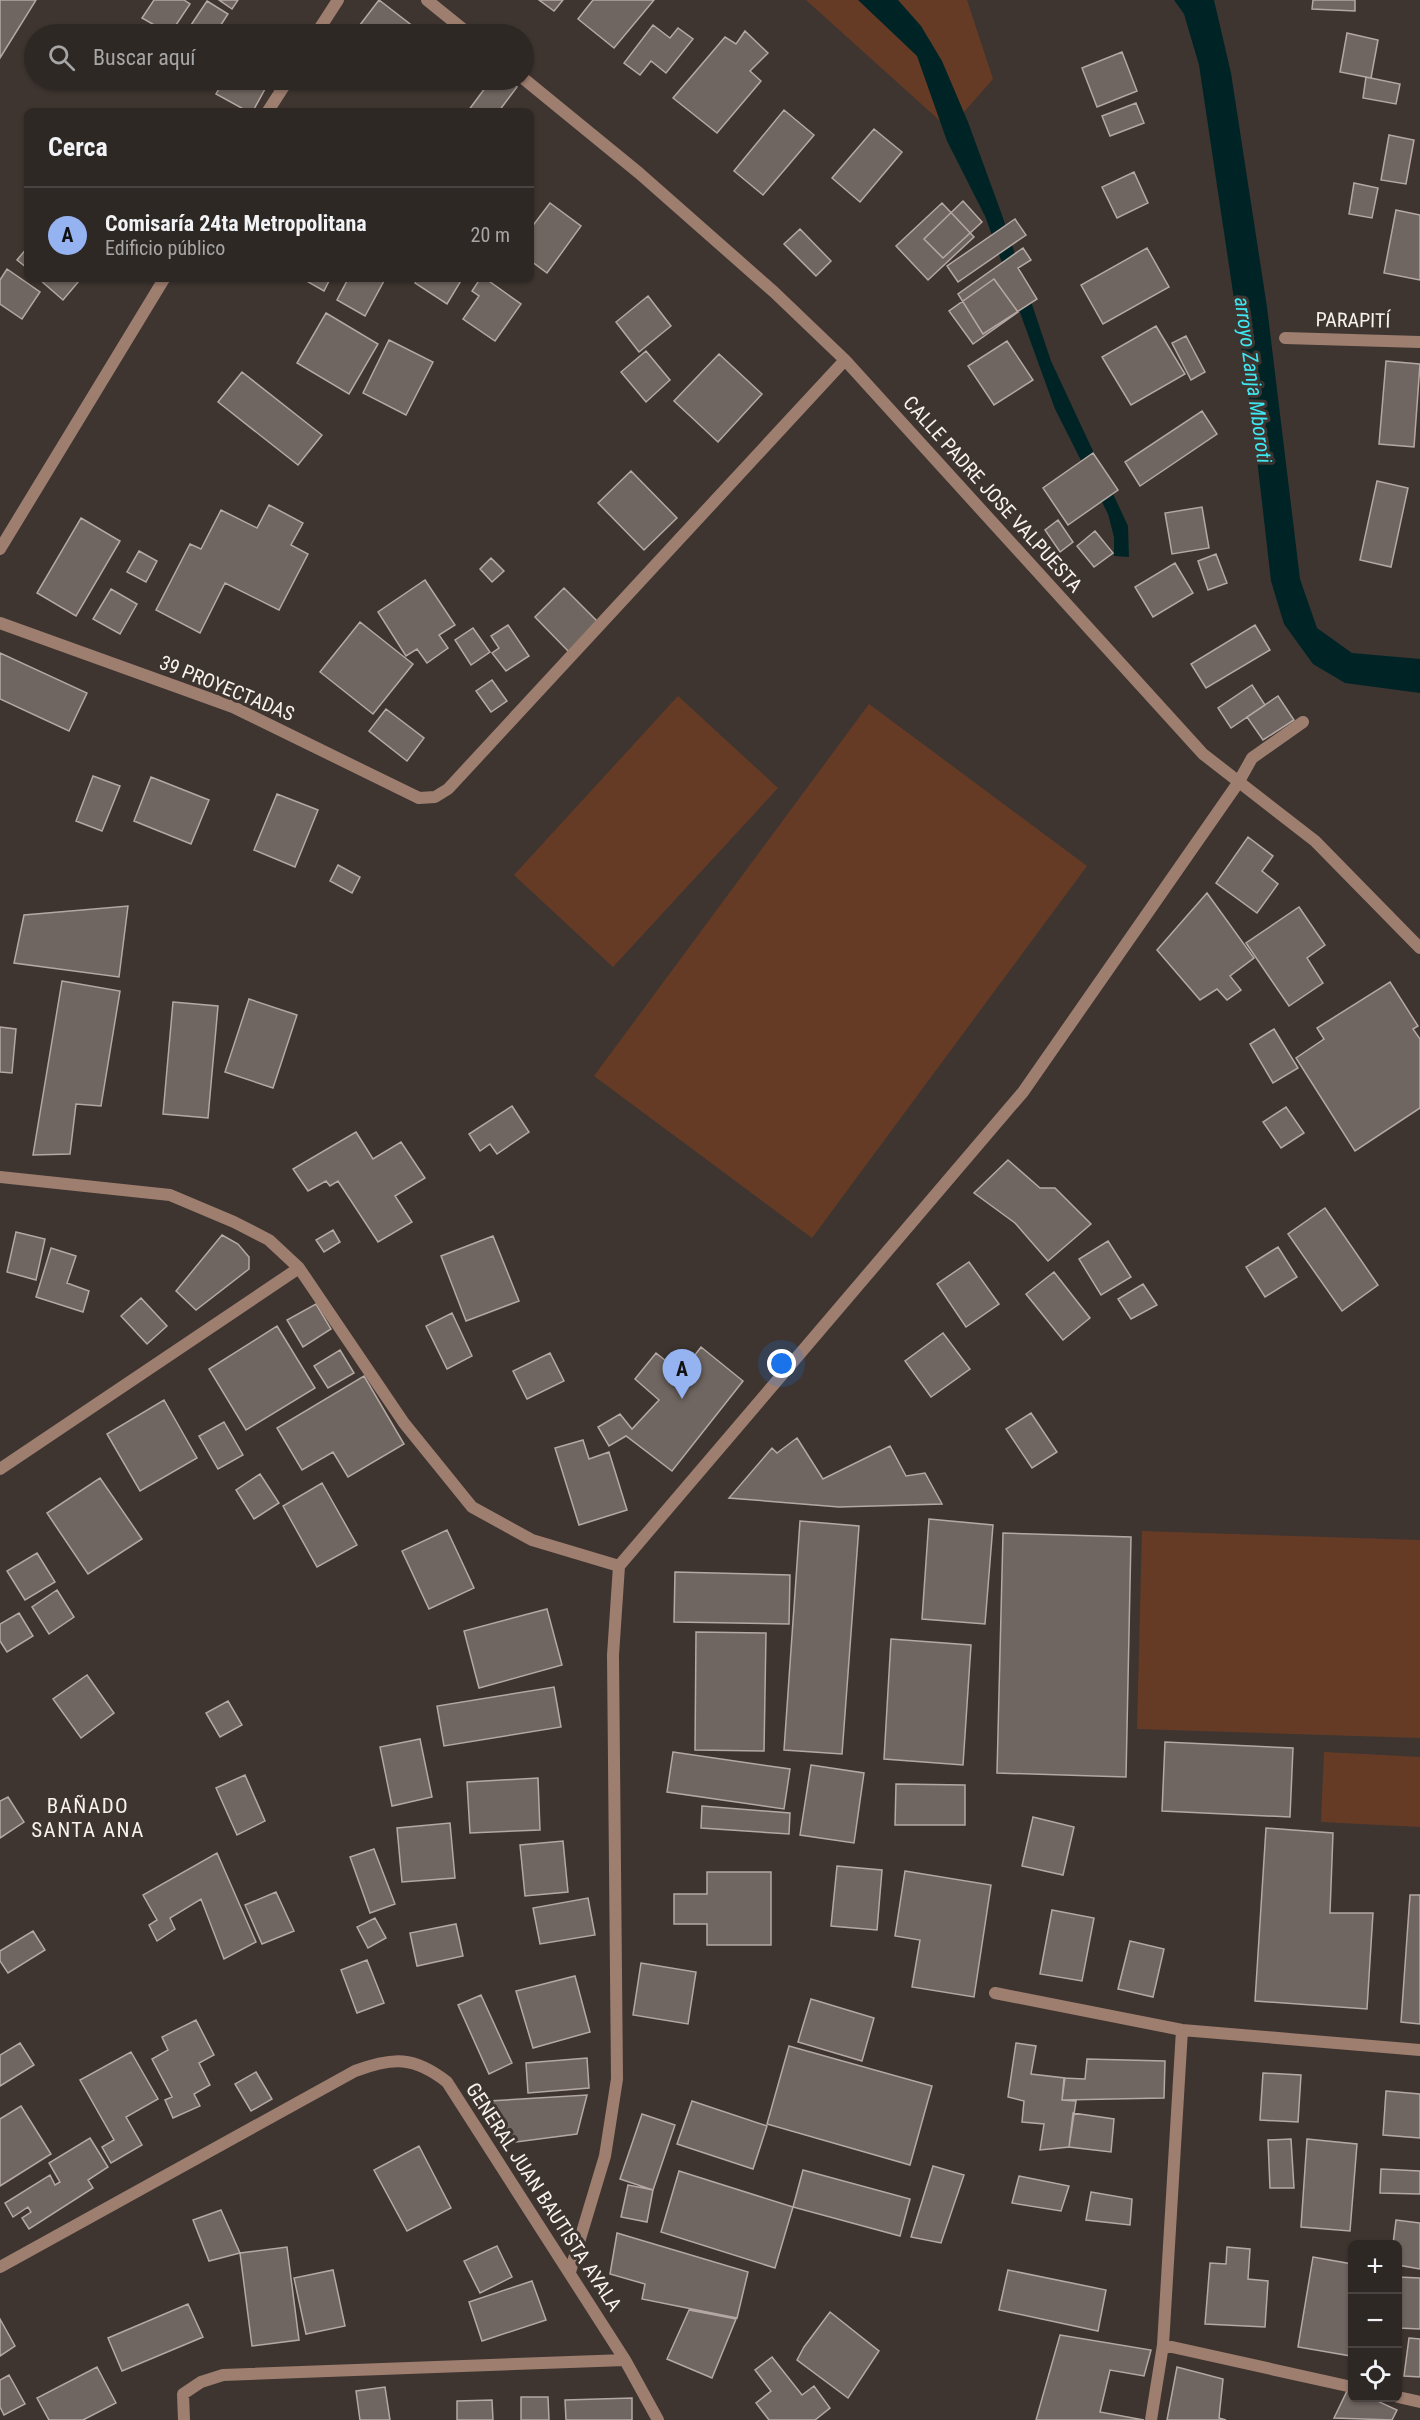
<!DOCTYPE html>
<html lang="es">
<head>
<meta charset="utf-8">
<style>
  :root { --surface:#2e2824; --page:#3a3431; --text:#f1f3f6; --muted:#a7a6a6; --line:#494441; --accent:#95b2f1 }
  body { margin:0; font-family:"Roboto Condensed",sans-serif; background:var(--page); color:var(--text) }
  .controls { position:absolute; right:18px; bottom:18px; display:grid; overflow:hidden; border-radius:9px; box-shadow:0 2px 4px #0004 }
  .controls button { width:54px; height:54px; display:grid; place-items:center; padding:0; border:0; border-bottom:2px solid var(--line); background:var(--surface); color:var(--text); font:30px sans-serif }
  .you { position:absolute; left:782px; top:1364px; width:21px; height:21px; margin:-15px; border:4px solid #fff; border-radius:50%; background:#1a73e8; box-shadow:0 0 0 9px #1a73e833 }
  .badge { display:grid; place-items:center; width:39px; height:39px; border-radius:50%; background:var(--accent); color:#111; font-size:20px; font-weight:700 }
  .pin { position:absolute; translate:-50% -50px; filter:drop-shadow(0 2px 3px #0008) }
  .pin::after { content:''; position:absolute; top:32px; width:21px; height:18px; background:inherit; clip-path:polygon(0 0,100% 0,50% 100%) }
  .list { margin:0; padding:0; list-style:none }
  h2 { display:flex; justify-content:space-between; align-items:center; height:78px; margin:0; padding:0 24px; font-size:26px }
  h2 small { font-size:20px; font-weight:400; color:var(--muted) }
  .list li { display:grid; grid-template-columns:39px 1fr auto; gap:18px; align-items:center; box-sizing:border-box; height:96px; padding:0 24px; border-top:2px solid var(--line) }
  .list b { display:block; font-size:22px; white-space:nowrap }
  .list p { margin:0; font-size:20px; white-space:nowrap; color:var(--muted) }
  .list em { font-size:20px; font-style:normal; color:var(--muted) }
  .icon { flex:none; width:33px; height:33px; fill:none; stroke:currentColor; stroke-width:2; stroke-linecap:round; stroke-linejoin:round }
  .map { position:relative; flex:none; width:1420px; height:2420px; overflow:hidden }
  .search { position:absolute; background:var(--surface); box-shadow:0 2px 4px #0004; left:24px; top:24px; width:510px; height:66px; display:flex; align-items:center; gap:15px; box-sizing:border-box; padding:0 21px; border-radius:33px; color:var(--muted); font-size:22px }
  .panel { position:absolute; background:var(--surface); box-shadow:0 2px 4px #0004; left:24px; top:108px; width:510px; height:174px; border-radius:9px }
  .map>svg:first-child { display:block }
  .green { fill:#663b26 }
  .water { fill:#002426 }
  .building { fill:#706661; stroke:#b4a8a3; stroke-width:1.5 }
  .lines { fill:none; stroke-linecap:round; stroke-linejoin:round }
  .minor { stroke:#9e7e6f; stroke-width:12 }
  .labels { text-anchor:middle; stroke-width:6; stroke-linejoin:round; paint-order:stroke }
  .street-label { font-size:20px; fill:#f8f2ef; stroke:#3e3530 }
  .water-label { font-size:21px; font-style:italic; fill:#3ee8f3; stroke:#3e3530 }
  .neighbourhood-label { font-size:21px; letter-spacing:1.5px; fill:#f8f2ef; stroke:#3e3530 }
</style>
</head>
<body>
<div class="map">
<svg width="1420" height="2420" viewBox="0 0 1420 2420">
  <rect width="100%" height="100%" fill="#3e3530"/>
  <path class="green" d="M806 0H967L993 79 949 129Z
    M678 696 778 788 613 967 514 875Z
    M869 704 1087 866 812 1238 594 1076Z
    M1142 1531 1420 1540V1738L1137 1729Z
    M1324 1752 1420 1757V1827L1321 1822Z"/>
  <path class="water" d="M858 0H898L921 26 942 61 968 122 1002 215 1051 361 1128 526 1129 557 1114 556V537L1108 514 1055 409 985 216 947 141 917 56Z
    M1174 0H1214L1231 73 1267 307 1300 579 1317 628 1352 653 1420 659V693L1345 683 1313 664 1284 624 1271 581 1254 433 1199 65 1184 14Z"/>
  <path class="building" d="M0 0H36L0 58Z
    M154 0H184L190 4 170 34 142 18Z
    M219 0H238L232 9Z
    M379 0 423 34H353Z
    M539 0H563L554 11Z
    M593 0H654L614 48 578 19Z
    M1313 0H1355V11L1312 9Z
    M207 1 228 14 215 34H185Z
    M653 25 670 38 678 28 693 39 666 73 651 61 640 75 624 63Z
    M745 31 768 53 750 71 761 81 717 133 673 98 725 37 736 44Z
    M1347 33 1378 40 1371 78 1340 72Z
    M1122 52 1137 91 1097 107 1082 68Z
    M1366 77 1400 84 1396 104 1363 98Z
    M224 80H248L265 89 253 111H247L216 94Z
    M378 80H393L387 87Z
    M491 80H507L517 87 499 111H468Z
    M1136 103 1144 123 1110 136 1102 116Z
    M784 110 814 135 763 195 734 171Z
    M874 129 902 152 860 202 832 178Z
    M1389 135 1414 140 1406 184 1381 180Z
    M1134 172 1148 203 1117 218 1102 187Z
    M1354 183 1378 188 1372 218 1349 214Z
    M963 201 982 222 943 258 924 239Z
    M550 203 581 226 547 273 531 261V228Z
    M942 203 974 237 928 280 896 246Z
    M1396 210 1420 215V280L1384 273Z
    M1015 219 1026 235 958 282 947 266Z
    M800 229 831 261 816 276 784 244Z
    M27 248V268L17 260Z
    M1023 248 1031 260 1018 268 1037 299 983 334 958 294Z
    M1147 248 1169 287 1103 324 1081 285Z
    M7 269 40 292 22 319 0 304V280Z
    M39 279H76L79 281 63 300Z
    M303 279H330L324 291Z
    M348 279H385L365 316 337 300Z
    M417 279H462L447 304 415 283Z
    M480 279H486L521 304 495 341 463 319 479 296 472 291Z
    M994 279 1018 312 973 344 949 311Z
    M648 296 671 326 639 352 616 322Z
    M326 313 378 344 349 394 297 363Z
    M1156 326 1185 374 1131 405 1102 357Z
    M1186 336 1205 372 1191 380 1172 343Z
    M389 340 433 362 406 415 363 393Z
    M1007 341 1033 380 994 405 968 366Z
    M646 351 670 380 646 402 621 372Z
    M719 354 762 394 718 442 674 401Z
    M1386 361 1420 364 1414 447 1379 444Z
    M242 372 322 435 298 465 218 402Z
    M1202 411 1217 434 1140 486 1125 462Z
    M1093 453 1118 490 1068 525 1043 488Z
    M631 471 677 518 644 550 598 503Z
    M1377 481 1408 488 1391 567 1360 560Z
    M269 505 303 523 291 545 308 554 279 610 225 583 200 633 156 610 190 544 201 549 221 510 257 528Z
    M1202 507 1209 548 1172 554 1165 513Z
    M81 518 120 541 76 616 37 593Z
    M1058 520 1073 542 1060 552 1045 530Z
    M1095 531 1113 553 1094 567 1077 546Z
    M139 551 157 561 146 582 127 572Z
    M1216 554 1227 583 1208 590 1198 561Z
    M491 558 504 571 492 582 480 569Z
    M1175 563 1193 593 1153 617 1135 587Z
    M425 580 455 625 439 635 448 648 427 663 417 649 406 656 378 612Z
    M564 588 599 623 569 652 535 617Z
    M111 589 137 604 120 634 93 619Z
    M360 622 413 664 373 714 320 672Z
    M508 625 529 656 506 671 492 653 499 648 491 636Z
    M1255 625 1270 650 1206 688 1191 664Z
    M473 628 490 652 471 665 455 640Z
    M0 653 87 693 69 731 0 699Z
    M492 680 507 701 491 712 476 691Z
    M1252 685 1265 705 1231 728 1218 708Z
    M1278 696 1294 720 1263 740 1247 717Z
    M386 709 424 738 407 761 369 731Z
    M93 776 120 786 102 831 76 821Z
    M151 777 209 800 191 844 134 821Z
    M277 794 318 810 295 867 254 850Z
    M1248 837 1273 856 1262 871 1278 884 1257 913 1216 883Z
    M338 865 360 877 352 893 330 881Z
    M1207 893 1254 958 1230 976 1241 990 1227 1000 1217 989 1200 1000 1157 950Z
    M128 906 119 977 14 963 24 915Z
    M1299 907 1325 945 1307 958 1323 983 1289 1006 1246 943Z
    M62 981 120 991 101 1106 76 1104 70 1154 33 1155Z
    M1390 982 1418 1026 1413 1029 1420 1039V1108L1355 1151 1296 1058 1324 1039 1317 1028Z
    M249 999 297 1015 273 1088 225 1072Z
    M173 1002 218 1006 208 1118 163 1114Z
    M0 1027 16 1029 12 1073 0 1072Z
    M1274 1029 1298 1068 1273 1083 1250 1044Z
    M512 1106 529 1132 497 1154 490 1144 480 1151 469 1134Z
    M1286 1107 1304 1133 1281 1148 1263 1122Z
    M356 1132 373 1159 401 1142 425 1178 395 1196 412 1222 378 1242 338 1181 330 1186 326 1181 308 1191 293 1169Z
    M1008 1160 1040 1188H1055L1091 1224 1048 1261 1015 1223 974 1193Z
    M1325 1208 1378 1285 1342 1311 1288 1234Z
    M333 1230 340 1242 324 1252 316 1240Z
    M16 1232 45 1239 36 1280 7 1272Z
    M222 1235 238 1244 249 1257V1269L196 1310 176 1291Z
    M493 1236 519 1301 466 1321 441 1256Z
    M1108 1241 1131 1277 1101 1295 1079 1259Z
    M1278 1247 1297 1277 1265 1297 1246 1267Z
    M51 1248 76 1256 67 1283 89 1291 83 1312 36 1297Z
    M969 1262 999 1304 966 1327 937 1284Z
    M1054 1272 1090 1318 1063 1340 1026 1294Z
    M1143 1284 1157 1305 1131 1319 1118 1299Z
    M141 1298 167 1326 147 1344 121 1316Z
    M316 1304 331 1329 303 1347 287 1320Z
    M452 1313 472 1356 447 1369 426 1326Z
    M277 1326 315 1388 246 1430 209 1369Z
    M943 1333 970 1369 931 1397 905 1361Z
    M701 1347 743 1381 672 1471 626 1436 609 1446 598 1427 620 1414 632 1429 659 1400 635 1379 656 1353 681 1373Z
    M340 1350 354 1373 328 1388 314 1366Z
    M550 1353 564 1381 527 1399 513 1371Z
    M364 1376 404 1444 348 1477 333 1452 302 1470 277 1428Z
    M164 1400 197 1458 140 1491 107 1434Z
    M1031 1413 1057 1452 1032 1468 1006 1429Z
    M224 1422 243 1455 218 1469 199 1436Z
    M797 1438 823 1479 890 1446 906 1476 925 1473 942 1504 839 1507 729 1498 772 1448 777 1453Z
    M583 1440 589 1459 609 1452 627 1510 579 1525 555 1448Z
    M260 1474 279 1503 254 1519 236 1490Z
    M100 1478 142 1539 88 1574 47 1513Z
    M322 1483 357 1545 317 1567 283 1506Z
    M929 1519 993 1525 985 1624 922 1619Z
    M800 1521 859 1526 842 1754 784 1750Z
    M447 1530 474 1588 429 1609 402 1551Z
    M1003 1533 1131 1537 1126 1777 997 1773Z
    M37 1553 55 1582 25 1600 7 1571Z
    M675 1572 790 1575 789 1624 674 1622Z
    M57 1590 74 1617 49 1634 32 1607Z
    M547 1609 562 1665 479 1688 464 1631Z
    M19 1613 33 1636 7 1652 0 1641V1624Z
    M696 1632 766 1633 764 1751 695 1750Z
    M891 1639 971 1645 963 1765 884 1759Z
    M87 1675 114 1713 81 1738 53 1699Z
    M554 1687 561 1727 444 1746 437 1706Z
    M228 1701 242 1725 220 1737 206 1713Z
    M420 1739 432 1797 392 1806 380 1747Z
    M1165 1742 1293 1748 1290 1817 1162 1811Z
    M673 1752 790 1769 784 1809 667 1792Z
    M811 1765 864 1773 854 1843 800 1835Z
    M245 1775 265 1821 237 1835 216 1788Z
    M538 1778 540 1830 470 1833 467 1782Z
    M896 1784 965 1785V1825H895Z
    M8 1797 24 1822 0 1838V1801Z
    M702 1806 790 1813 789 1834 701 1828Z
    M1033 1817 1074 1827 1063 1875 1022 1866Z
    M450 1823 455 1878 402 1882 397 1828Z
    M1266 1828 1333 1833 1330 1913H1373L1367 2009 1255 2001Z
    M563 1841 568 1892 525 1896 520 1845Z
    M374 1849 395 1904 370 1913 350 1857Z
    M217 1853 256 1942 224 1959 201 1899 170 1918 175 1929 157 1941 149 1925 157 1920 143 1895Z
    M837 1866 882 1870 877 1930 831 1926Z
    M905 1871 991 1885 974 1997 912 1987 920 1940 895 1936Z
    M707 1872H771V1945H707V1924H674V1894H707Z
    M276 1892 294 1931 262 1944 245 1905Z
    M1410 1895H1420V2024L1401 2022Z
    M588 1898 595 1935 540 1944 533 1908Z
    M1052 1910 1094 1918 1082 1981 1040 1974Z
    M375 1918 386 1938 368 1948 357 1927Z
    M456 1924 463 1956 417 1966 410 1933Z
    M33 1931 45 1950 8 1973 0 1961V1951Z
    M1130 1941 1164 1949 1153 1997 1118 1989Z
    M367 1960 384 2003 357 2013 341 1970Z
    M641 1963 696 1972 688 2024 633 2015Z
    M575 1976 590 2032 533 2048 516 1991Z
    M481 1995 512 2063 489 2074 458 2005Z
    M811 1999 874 2018 862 2061 798 2042Z
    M196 2020 214 2055 199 2063 210 2085 194 2094 200 2106 173 2118 165 2100 172 2097 152 2059 168 2050 162 2037Z
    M20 2043 34 2065 0 2086V2055Z
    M1016 2043 1036 2046 1031 2074 1065 2078 1062 2100 1076 2101 1069 2147 1040 2150 1044 2124 1022 2122 1024 2101 1008 2097Z
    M789 2046 932 2086 910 2165 767 2124Z
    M131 2052 158 2099 126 2117 142 2145 111 2163 102 2147 114 2140 80 2080Z
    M587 2058 589 2088 528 2093 526 2063Z
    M1087 2059 1165 2061 1164 2098 1062 2100 1064 2078 1085 2079Z
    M256 2072 272 2099 251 2111 235 2084Z
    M1263 2073 1301 2075 1298 2122 1260 2120Z
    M1386 2091 1420 2094V2138L1383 2135Z
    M587 2095 577 2134 516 2142 489 2101Z
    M692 2101 767 2126 753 2169 677 2144Z
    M21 2106 51 2154 0 2186V2119Z
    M1073 2113 1114 2119 1111 2152 1069 2147Z
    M642 2114 675 2125 653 2190 620 2179Z
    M90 2138 108 2167 88 2180 93 2188 29 2229 22 2218 31 2212 28 2207 13 2217 5 2203 50 2175 55 2185 60 2182 49 2163Z
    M1291 2139 1294 2188H1270L1268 2140Z
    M1307 2139 1357 2144 1350 2231 1301 2227Z
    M419 2146 451 2208 407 2231 374 2170Z
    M933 2166 964 2175 941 2243 911 2237Z
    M1381 2169 1420 2171V2194L1380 2193Z
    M803 2170 910 2199 900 2236 793 2207Z
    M679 2171 793 2207 775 2268 661 2232Z
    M1019 2176 1069 2186 1061 2211 1012 2203Z
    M628 2185 653 2190 647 2222 621 2217Z
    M1091 2192 1132 2199 1130 2225 1086 2220Z
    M221 2210 240 2253 209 2261 193 2220Z
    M1396 2220 1420 2223V2269L1398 2265V2244H1393Z
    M617 2233 748 2272 737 2318 642 2299 645 2284 610 2274Z
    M497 2246 512 2277 480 2293 464 2261Z
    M287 2247 299 2340 252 2346 240 2253Z
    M1227 2247 1250 2249 1248 2279 1268 2281 1265 2327 1205 2324 1210 2263 1226 2264Z
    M1313 2257 1352 2264 1351 2356 1298 2347Z
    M333 2270 345 2326 306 2334 294 2278Z
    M1008 2270 1106 2290 1098 2331 999 2310Z
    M1398 2277 1420 2278V2329L1398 2328Z
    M532 2281 546 2320 482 2341 469 2302Z
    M188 2304 203 2337 122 2371 108 2338Z
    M689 2310 736 2319 712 2378 667 2359Z
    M830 2312 879 2351 848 2398 797 2360 804 2347Z
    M0 2319 15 2346 0 2356Z
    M1060 2335 1151 2350 1144 2376 1110 2370 1100 2412 1144 2420H1036Z
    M1409 2338 1420 2339V2377L1404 2376Z
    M772 2357 802 2395 814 2386 830 2408 815 2420H769L756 2403 771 2391 755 2370Z
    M97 2367 116 2403 83 2420H49L37 2398Z
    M1177 2367 1223 2379 1219 2418 1226 2420H1167Z
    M9 2375 25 2404 4 2415 0 2407V2380Z
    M385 2387 390 2420H360L356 2391Z
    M1349 2387 1352 2388V2398H1371L1397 2410 1392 2420 1334 2418Z
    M521 2397H548L549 2420H521Z
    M632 2398V2420H566L565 2400Z
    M492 2400 493 2420H457V2401Z"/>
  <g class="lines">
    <path class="minor" d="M427 0 469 34
      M316 34 338 0
      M524 79 639 173 774 292 845 360 1203 754 1315 841 1420 948
      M268 111 288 80
      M1285 338 1420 342
      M0 549 164 279
      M0 623 233 707 419 798 435 797 448 789 845 360
      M0 1177 170 1195 234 1222 269 1240 299 1268 404 1423 472 1507 532 1540 619 1566
      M0 1469 299 1268
      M995 1993 1182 2030 1420 2050
      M0 2267 355 2071C393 2057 414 2056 447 2082L625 2360 658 2420
      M570 2272 605 2156 617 2079 613 1655 619 1566 1023 1092 1238 783 1252 758 1303 722
      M1163 2345 1352 2387
      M1398 2397 1420 2402
      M184 2420 183 2394 201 2382 223 2375 625 2360
      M1151 2420 1163 2345 1182 2030"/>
  </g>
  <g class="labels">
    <g class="street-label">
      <text transform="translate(1353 320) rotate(1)" y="7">PARAPITÍ</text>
      <text transform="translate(993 494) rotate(48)" y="7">CALLE PADRE JOSE VALPUESTA</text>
      <text transform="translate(227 688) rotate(22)" y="7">39 PROYECTADAS</text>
      <text transform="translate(544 2197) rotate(57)" y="7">GENERAL JUAN BAUTISTA AYALA</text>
    </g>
    <g class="water-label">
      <text transform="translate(1253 380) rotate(82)" y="7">arroyo Zanja Mboroti</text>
    </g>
    <g class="neighbourhood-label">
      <text x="88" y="1813">BAÑADO<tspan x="88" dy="24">SANTA ANA</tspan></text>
    </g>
  </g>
</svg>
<div class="controls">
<button>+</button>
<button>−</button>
<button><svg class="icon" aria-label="locate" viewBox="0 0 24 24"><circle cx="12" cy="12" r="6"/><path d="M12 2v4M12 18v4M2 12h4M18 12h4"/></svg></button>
</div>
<div class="you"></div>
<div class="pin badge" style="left:682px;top:1399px">A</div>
<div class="search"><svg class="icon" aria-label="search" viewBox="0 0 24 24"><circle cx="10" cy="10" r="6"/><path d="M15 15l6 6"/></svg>Buscar aquí</div>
<section class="panel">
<h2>Cerca<small></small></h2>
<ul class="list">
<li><span class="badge">A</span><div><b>Comisaría 24ta Metropolitana</b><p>Edificio público</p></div><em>20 m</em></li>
</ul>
</section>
</div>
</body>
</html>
